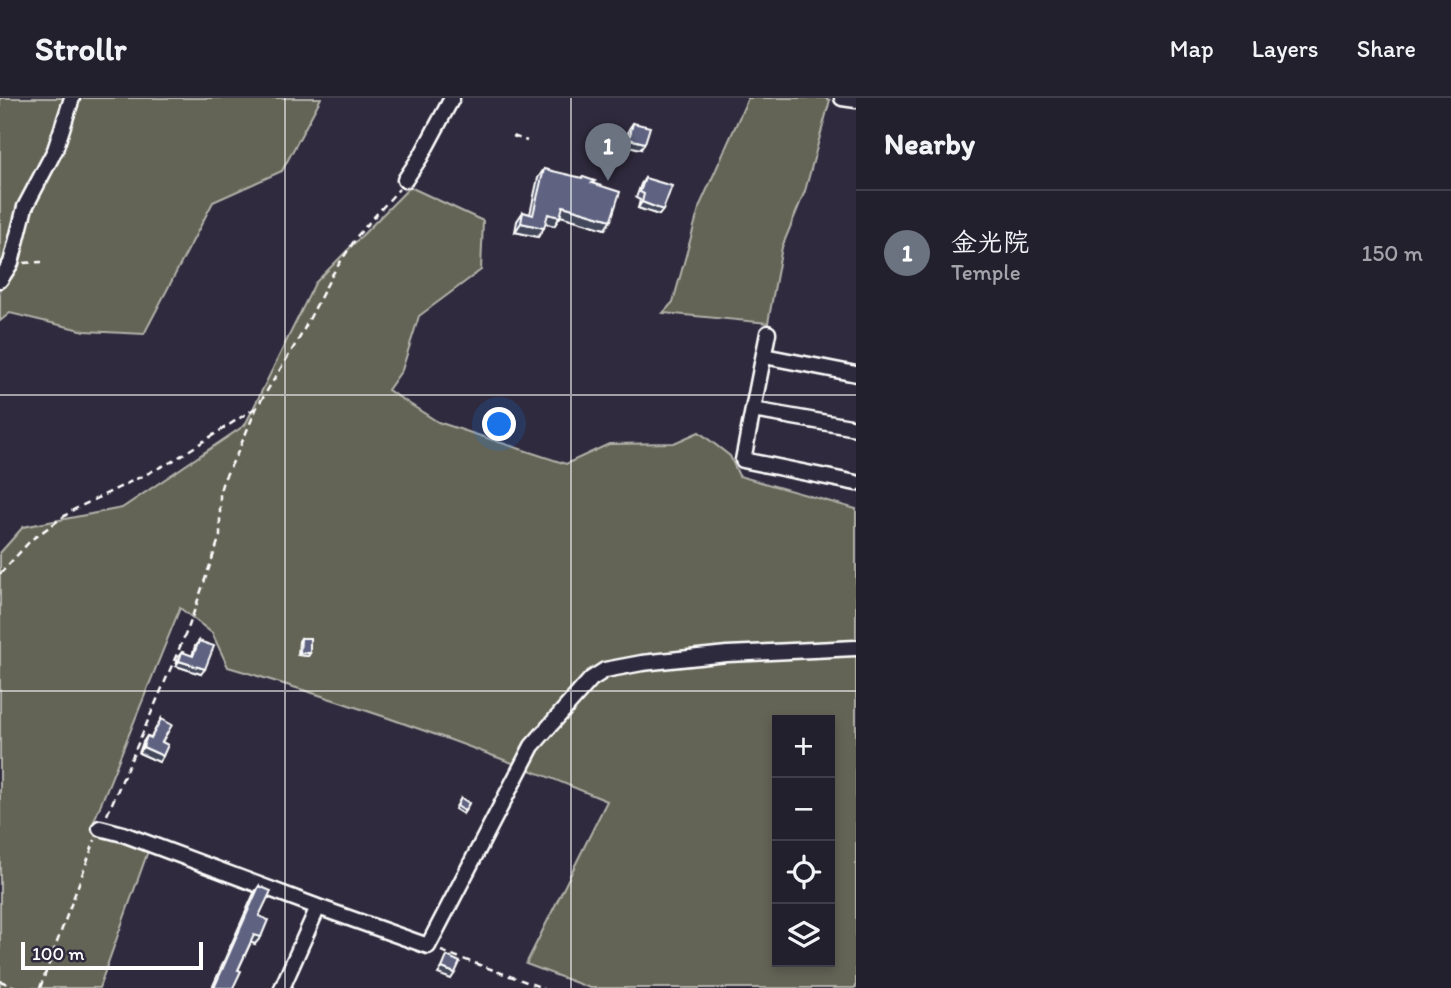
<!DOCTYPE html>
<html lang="en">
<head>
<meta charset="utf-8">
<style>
  :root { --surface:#23202e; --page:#2b2836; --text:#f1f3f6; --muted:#a3a3aa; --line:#403e4a; --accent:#2563eb }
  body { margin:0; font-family:Itim,"Klee One",sans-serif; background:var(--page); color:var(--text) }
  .controls { position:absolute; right:21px; bottom:21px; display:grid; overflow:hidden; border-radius:0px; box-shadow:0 4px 10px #0003 }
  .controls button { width:63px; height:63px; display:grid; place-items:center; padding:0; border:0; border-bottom:2px solid var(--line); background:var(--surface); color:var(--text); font:35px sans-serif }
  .scale { position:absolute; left:21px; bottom:18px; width:182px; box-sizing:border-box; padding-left:7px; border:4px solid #fff; border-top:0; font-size:19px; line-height:24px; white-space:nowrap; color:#fff; -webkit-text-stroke:5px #2f2a3d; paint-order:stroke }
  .you { position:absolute; left:500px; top:327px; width:24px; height:24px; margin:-18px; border:5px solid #fff; border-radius:50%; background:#1a73e8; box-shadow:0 0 0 10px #1a73e833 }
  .badge { display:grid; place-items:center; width:46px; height:46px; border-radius:50%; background:var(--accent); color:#fff; font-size:23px; font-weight:700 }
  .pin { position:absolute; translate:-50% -58px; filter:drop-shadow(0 2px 4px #0008) }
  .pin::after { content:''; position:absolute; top:37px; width:24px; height:21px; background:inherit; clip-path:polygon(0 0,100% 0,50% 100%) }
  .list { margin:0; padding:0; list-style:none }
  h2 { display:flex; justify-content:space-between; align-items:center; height:91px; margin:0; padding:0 28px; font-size:30px }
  h2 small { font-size:23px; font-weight:400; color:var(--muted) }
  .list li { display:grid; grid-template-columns:46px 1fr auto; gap:21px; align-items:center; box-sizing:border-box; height:126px; padding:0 28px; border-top:2px solid var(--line) }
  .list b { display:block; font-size:26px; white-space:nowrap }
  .list p { margin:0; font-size:23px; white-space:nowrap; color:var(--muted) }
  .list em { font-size:23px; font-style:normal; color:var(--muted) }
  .icon { flex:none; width:38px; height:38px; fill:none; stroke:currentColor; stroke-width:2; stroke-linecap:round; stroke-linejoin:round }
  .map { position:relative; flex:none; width:856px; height:890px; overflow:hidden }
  header { display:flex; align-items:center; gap:42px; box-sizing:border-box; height:98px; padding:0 35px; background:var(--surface); border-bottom:2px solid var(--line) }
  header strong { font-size:33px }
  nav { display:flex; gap:38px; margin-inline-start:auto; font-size:24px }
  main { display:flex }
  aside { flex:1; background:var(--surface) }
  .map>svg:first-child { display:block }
  .green { fill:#646456; stroke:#b2b2aa; stroke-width:2; fill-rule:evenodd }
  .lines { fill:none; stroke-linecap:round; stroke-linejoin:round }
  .minor-casing { stroke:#fff; stroke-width:19 }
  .path { stroke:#fff; stroke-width:2.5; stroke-dasharray:7 5; stroke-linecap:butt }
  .minor { stroke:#2f2a3d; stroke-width:14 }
  .wall { fill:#52566f; stroke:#fff; stroke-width:2 }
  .shaded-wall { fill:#42465a; stroke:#fff; stroke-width:2 }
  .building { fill:#5f6481; stroke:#fff; stroke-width:2 }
  .grid { fill:none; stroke:#fff; stroke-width:2; stroke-opacity:0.55 }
</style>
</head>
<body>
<header>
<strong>Strollr</strong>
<nav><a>Map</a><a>Layers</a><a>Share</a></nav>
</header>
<main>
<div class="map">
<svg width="856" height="890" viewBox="0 0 856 890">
  <rect width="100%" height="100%" fill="#2f2a3d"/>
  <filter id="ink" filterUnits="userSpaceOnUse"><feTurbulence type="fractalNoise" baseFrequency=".0143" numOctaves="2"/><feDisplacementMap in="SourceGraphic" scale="14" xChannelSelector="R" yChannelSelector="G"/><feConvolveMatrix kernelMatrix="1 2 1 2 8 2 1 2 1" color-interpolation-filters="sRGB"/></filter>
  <g filter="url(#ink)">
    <path class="green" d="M0 0H321L282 73 213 104 144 236 85 233 10 215 0 223Z
      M748 0H825L830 2 805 93 782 149 768 225 663 215 673 204 700 107Z
      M410 89 483 123 481 172 419 218 402 272 388 292 438 324 566 366 609 346 674 345 699 334 730 358 739 378 856 411V890H590L526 866 607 703C483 651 357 607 228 569L212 535 180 510 92 728 148 753 99 890H0V455L23 429 122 410 245 327 315 185ZM777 622H830V864H777Z"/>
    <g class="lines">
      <g class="minor-casing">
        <path id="minor" d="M842 0 856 2
          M405 82 421 58 452 0
          M0 182 11 165 25 109 55 52 72 0
          M768 235 743 362 856 385
          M764 258 856 276
          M753 312 856 330
          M100 730 123 736 318 809
          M282 890 318 809 428 848 532 648 591 581 605 572 642 565 727 556 856 550"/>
      </g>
      <path class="path" d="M513 38 527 43
        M24 165 42 164
        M0 476 31 442 73 412 171 364 257 309
        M107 717 189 528 220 438V393L223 383 237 356 257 309 300 239 332 177 358 137 399 91
        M441 853 543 890
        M0 883 18 890
        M40 890 95 742"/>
      <use href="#minor" class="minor"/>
    </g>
    <path class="wall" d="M633 25 641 51 625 47 629 31Z
      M544 71 593 85 611 122 605 131 561 118 554 128 545 125 538 139 515 134 517 123 523 114 530 116 538 80Z
      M645 80 663 112 659 117 638 110 640 102 636 100 641 86Z
      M301 540 310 555 308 558 298 557 299 543Z
      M199 543 201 576 176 568 178 559 182 554 192 558 195 548Z
      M161 621 163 658 159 664 139 655 143 644 147 638 151 639Z
      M461 700 469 705 463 716 455 711Z
      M259 788V818L255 846 251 844 238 872 233 890H212L254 795Z"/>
    <path class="shaded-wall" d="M629 41 645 45 641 51 625 47Z
      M642 104 663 112 659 117 638 110Z
      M563 108 611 122 605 131 557 117Z
      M548 116 560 119 554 128 542 124Z
      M521 125 544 130 538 139 515 134Z
      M300 555H310L308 558 298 557Z
      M179 563 205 571 201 576 176 568Z
      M143 649 163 658 159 664 139 655Z
      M254 837 261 839 255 846 249 844Z
      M442 870 455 875 451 881 438 876Z"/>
    <path class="building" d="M633 25 650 29 645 45 629 41Z
      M544 71 582 80 583 79 595 83 592 85 620 94 611 122 563 108 560 119 548 116 544 130 521 125 523 114 533 117Z
      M645 80 672 88 663 112 642 104 644 96 640 94Z
      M301 540H310V555H300Z
      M199 543 214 548 205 571 179 563 182 554 193 558Z
      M161 621 172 627 162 644 168 647 163 658 143 649 147 638 151 640Z
      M461 700 469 705 465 713 457 708Z
      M259 788 271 793 259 818 268 822 261 839 254 837 238 872 241 873 233 890H214Z
      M447 858 460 864 455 875 442 870Z"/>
  </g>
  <path class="grid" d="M285 0V890M571 0V890M0 297H856M0 593H856"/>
</svg>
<div class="controls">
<button>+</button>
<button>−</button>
<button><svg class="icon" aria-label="locate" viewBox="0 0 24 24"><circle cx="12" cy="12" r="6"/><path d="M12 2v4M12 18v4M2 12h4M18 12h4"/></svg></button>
<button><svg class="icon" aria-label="layers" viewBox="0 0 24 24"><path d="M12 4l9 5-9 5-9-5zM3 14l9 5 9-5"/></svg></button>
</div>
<div class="scale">100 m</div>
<div class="you"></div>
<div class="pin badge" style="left:608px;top:83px;background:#6b7280">1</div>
</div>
<aside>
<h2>Nearby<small></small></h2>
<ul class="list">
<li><span class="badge" style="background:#6b7280">1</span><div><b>金光院</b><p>Temple</p></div><em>150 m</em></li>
</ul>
</aside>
</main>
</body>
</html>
